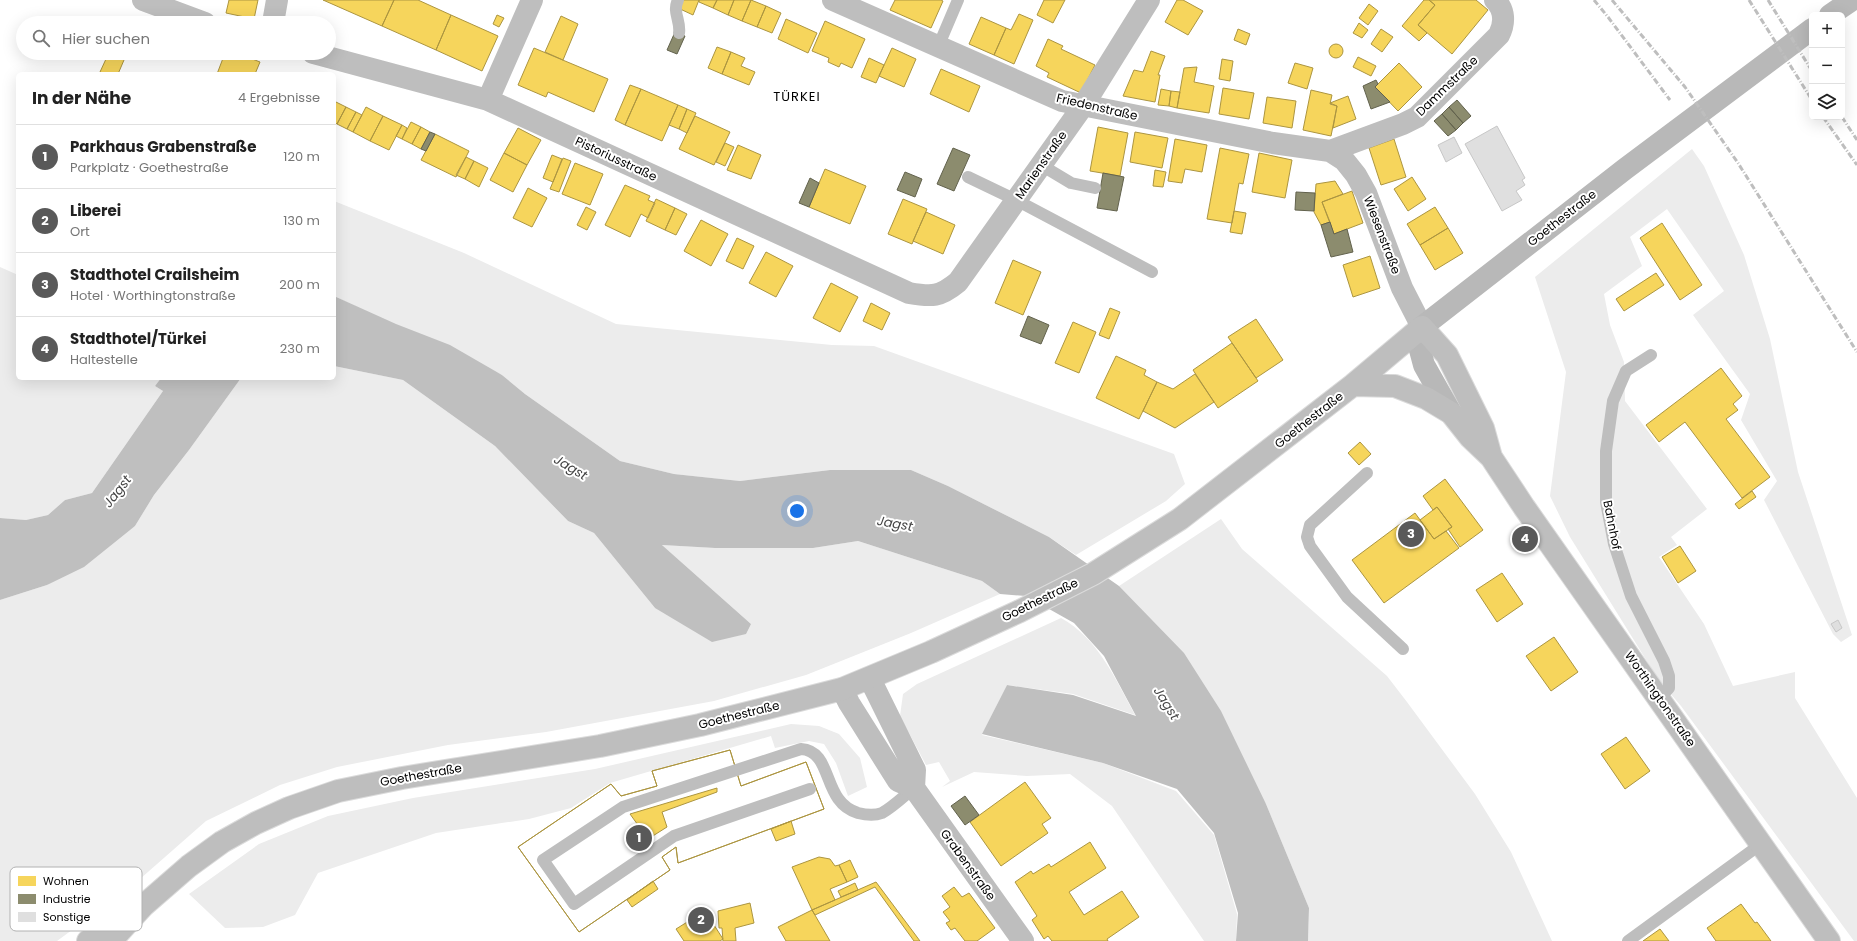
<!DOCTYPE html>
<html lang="de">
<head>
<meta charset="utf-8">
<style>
  :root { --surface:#fff; --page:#f2f2f2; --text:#222; --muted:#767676; --line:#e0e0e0; --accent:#595959 }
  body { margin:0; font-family:Poppins,sans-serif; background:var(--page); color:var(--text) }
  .controls { position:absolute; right:12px; top:12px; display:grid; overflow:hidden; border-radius:6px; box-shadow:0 4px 16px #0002 }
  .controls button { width:36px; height:36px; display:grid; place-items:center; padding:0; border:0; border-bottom:1px solid var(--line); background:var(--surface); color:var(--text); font:20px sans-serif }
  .you { position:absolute; left:797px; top:511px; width:14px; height:14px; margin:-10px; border:3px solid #fff; border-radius:50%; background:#1a73e8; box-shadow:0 0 0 6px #1a73e833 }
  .badge { display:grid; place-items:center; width:26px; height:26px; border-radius:50%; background:var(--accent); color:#fff; font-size:13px; font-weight:700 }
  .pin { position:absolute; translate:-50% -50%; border:2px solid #fff; box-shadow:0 1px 4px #0006 }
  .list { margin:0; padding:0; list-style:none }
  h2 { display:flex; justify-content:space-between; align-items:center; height:52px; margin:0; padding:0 16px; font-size:17px }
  h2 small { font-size:13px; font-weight:400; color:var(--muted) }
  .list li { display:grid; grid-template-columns:26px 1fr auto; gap:12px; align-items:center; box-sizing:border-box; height:64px; padding:0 16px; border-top:1px solid var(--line) }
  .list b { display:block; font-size:15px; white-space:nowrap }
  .list p { margin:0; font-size:13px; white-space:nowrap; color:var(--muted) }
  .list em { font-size:13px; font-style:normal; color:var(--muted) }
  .icon { flex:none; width:22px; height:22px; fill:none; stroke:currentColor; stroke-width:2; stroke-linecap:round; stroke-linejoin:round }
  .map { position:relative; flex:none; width:1857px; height:941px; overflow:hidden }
  .search { position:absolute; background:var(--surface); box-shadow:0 4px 16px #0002; left:16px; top:16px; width:320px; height:44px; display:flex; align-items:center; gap:10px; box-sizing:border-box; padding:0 14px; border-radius:22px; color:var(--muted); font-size:15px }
  .panel { position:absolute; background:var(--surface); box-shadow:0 4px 16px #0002; left:16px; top:72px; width:320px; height:308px; border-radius:6px }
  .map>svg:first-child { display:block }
  .green { fill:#ececec }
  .water { fill:#bfbfbf }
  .homes { fill:#f6d55c; stroke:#ac9540; fill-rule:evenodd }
  .industry { fill:#8c8c6e; stroke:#62624d }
  .building { fill:#dfdfdf; stroke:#c7c7c7 }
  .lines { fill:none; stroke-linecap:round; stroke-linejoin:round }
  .primary-casing { stroke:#dbdbdb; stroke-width:24 }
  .lane { stroke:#bebebe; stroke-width:12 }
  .street { stroke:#bebebe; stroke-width:22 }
  .secondary { stroke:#b8b8b8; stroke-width:22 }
  .primary { stroke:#bebebe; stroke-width:22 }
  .rail { stroke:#bebebe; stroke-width:3; stroke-dasharray:6 2 1 2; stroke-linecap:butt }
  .labels { text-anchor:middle; stroke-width:4; stroke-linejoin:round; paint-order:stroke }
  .street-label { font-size:12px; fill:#000; stroke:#fff }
  .neighbourhood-label { font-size:13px; letter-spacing:1px; fill:#000; stroke:#fff }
  .water-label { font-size:13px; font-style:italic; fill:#444; stroke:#fff }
  .key { fill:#fff; stroke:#b2b2b2; stroke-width:1 }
  .key-label { font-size:11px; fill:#000 }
</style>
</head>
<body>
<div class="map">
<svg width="1857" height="941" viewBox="0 0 1857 941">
  <rect width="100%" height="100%" fill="#fff"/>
  <path class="green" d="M1692 149 1704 166 1744 255 1770 339 1798 472 1852 635 1841 642 1833 634 1764 500 1777 481 1741 420 1750 394 1693 315 1724 291 1667 209 1630 237 1642 266 1604 294 1610 325 1624 362 1625 401 1707 509 1671 537 1677 545 1659 557 1704 624 1733 686 1795 672V698L1857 798V941H1854L1681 706 1658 679 1570 537 1550 496 1566 372 1535 277Z
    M334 201 464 253 616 324 832 345 874 346 1174 454 1185 484 1166 501 1076 555 1049 537 948 486 911 470H830L740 481 674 474 620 461 525 394 502 375 334 296Z
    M0 267 18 275V378H161L155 386 163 391 92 493 65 500 48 515 26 520 0 518Z
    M334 366 403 380 495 446 568 521 594 533 655 608 751 624 662 545 715 548H813L858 541 982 581 1000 594 911 633 806 675 714 701 546 732 448 745 337 767 280 785 206 821 132 886 57 941H0V600L47 585 135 526 154 495 189 450 241 378H334Z
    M1221 519 1242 549 1387 676 1407 702 1475 794 1511 852 1552 941H1308L1309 908 1266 804 1119 586Z
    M1061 618C1098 638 1116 680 1135 715L1073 694 1007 685 982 735 1103 763 1176 791 1214 835 1237 914 1236 941H1204L1112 806 1070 774 1027 776 974 772 942 787 950 781 939 762 926 765 900 716 903 694 917 684Z
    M791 724 819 726 839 734 860 758 867 787 848 796 836 763 824 744 809 741 775 748 771 736 610 783 571 808 529 819 436 833 318 873 295 915 263 927 225 928 189 894 259 844 328 816 413 798 595 769Z"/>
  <path class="water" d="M334 296 396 324 450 345 502 375 525 394 620 461 674 474 740 481 830 470H911L948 486 1049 537 1119 586 1184 653 1221 711 1266 804 1309 908 1308 941H1236L1238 913 1214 833 1177 789 1103 763 982 734 1007 685 1073 695 1136 716 1104 656 1074 623 1026 596 1000 594 982 581 858 541 813 548H715L662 545 751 624 746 634 712 642 655 608 594 533 568 521 495 446 403 380 334 366Z
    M161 378H241L189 450 154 495 135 526 84 567 47 585 0 600V518L26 520 48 515 65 500 92 493 163 391 155 386Z"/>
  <path class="homes" d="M229 0H258L254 19 226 13Z
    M323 0H394L382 26Z
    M394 0H418L451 15 436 50 382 26Z
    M682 0H699L693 15 678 8Z
    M699 0H717L713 8 699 2Z
    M717 0H734L728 15 713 8Z
    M734 0H751L742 21 728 15Z
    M751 0 766 6 757 27 742 21Z
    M895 0H941L943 1 931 28 890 10Z
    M1044 0H1065L1053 23 1037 15Z
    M1177 0H1183L1203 11 1188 35 1165 22Z
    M1424 0H1429L1435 5 1418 25 1427 33 1419 41 1402 26Z
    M1429 0H1476L1488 10 1452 54 1418 25 1435 5Z
    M1369 4 1378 11 1368 25 1359 18Z
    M766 6 781 13 772 33 757 27Z
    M1019 14 1033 20 1014 64 994 55 1006 28 1011 30Z
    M451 15 498 36 482 71 436 50Z
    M497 15 504 18 499 27 493 24Z
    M561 16 578 24 563 60 545 52Z
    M981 17 1006 28 994 55 969 44Z
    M786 19 817 33 808 53 778 39Z
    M825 21 865 39 852 68 841 63 839 67 828 62 829 58 812 51Z
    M1359 23 1368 30 1362 38 1353 33Z
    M1238 29 1250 34 1246 45 1234 40Z
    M1381 29 1393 37 1382 52 1371 44Z
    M1048 39 1063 46 1061 49 1095 65 1081 93 1047 77 1049 73 1036 66Z
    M1329 51a7 7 0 1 1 14 0a7 7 0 1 1-14 0Z
    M717 47 731 52 722 74 708 68Z
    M534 48 608 79 594 112 548 92 546 97 518 85Z
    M892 48 916 59 904 87 879 76Z
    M1151 51 1165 56 1158 75H1160L1155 102 1123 96 1134 70 1143 72Z
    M731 52 745 58 741 66 755 72 749 85 722 74Z
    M91 53H127L118 74H104L100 72 106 59Z
    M225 53H237L260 62 255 74H217Z
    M1358 57 1376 66 1371 76 1353 67Z
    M869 58 884 65 876 83 861 77Z
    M1222 59 1233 61 1230 81 1219 79Z
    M1295 63 1313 68 1307 89 1288 83Z
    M1399 63 1422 87 1398 111 1375 87Z
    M1197 67 1194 82 1214 86 1209 113 1177 108 1184 68Z
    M941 69 980 86 969 112 930 94Z
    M630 85 641 89 625 125 615 120Z
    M1223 88 1254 93 1249 119 1219 114Z
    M641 89 678 105 662 141 625 125Z
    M1161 89 1171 91 1169 106 1158 105Z
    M1311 90 1332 95 1330 104 1337 106 1331 136 1303 130Z
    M1171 91 1180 92 1177 108 1169 106Z
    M1348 96 1356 119 1333 128 1337 106 1330 103Z
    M1267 97 1296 101 1292 128 1263 123Z
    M336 102 346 107 337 124 334 122V105Z
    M678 105 687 109 679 129 669 125Z
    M346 107 356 112 347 129 337 124Z
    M366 107 383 116 370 141 353 132Z
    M687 109 696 113 687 133 679 129Z
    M356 112 362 115 353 132 347 129Z
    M383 116 402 125 389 150 370 141Z
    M695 116 730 132 714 165 679 149Z
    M411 122 421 127 412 144 402 139Z
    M402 125 407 128 402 139 396 136Z
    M421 127 430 132 421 149 412 144Z
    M1098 127 1128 133 1120 176 1090 171Z
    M518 128 541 140 527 165 504 153Z
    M1135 132 1168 138 1162 168 1130 162Z
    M435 134 469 151 456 177 421 160Z
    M1175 139 1207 145 1202 172 1185 169 1182 183 1168 181Z
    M1394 139 1406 177 1381 185 1369 148Z
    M725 143 734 147 725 166 716 162Z
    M738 145 761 155 751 179 727 170Z
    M1220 148 1249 154 1243 184 1239 183 1232 223 1207 219Z
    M504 153 527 165 513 192 490 180Z
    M1259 153 1292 160 1285 198 1252 192Z
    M552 155 562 159 553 182 543 178Z
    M466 157 474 161 465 179 456 175Z
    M563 158 571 161 559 192 550 189Z
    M474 161 488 168 479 187 465 179Z
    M575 163 603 174 590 205 562 194Z
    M825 169 866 186 850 224 809 207Z
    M1155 170 1166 172 1163 187 1153 186Z
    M1412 177 1426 199 1408 211 1394 189Z
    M1335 181 1343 194 1322 202 1330 222 1321 225 1314 212 1316 184Z
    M625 185 650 196 648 200 655 203 648 218 641 214 630 237 605 225Z
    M528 188 547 198 532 227 513 218Z
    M1352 191 1363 223 1334 234 1322 202Z
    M656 199 675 208 665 230 646 221Z
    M903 199 927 209 912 244 888 234Z
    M586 207 596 212 587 230 577 225Z
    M1435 207 1448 228 1420 245 1407 224Z
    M675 208 687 214 676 235 665 230Z
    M1234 211 1246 213 1242 234 1230 232Z
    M926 212 955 225 943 254 913 241Z
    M701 220 728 234 711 266 684 251Z
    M1662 223 1702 285 1680 300 1640 238Z
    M1448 228 1463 253 1435 270 1420 245Z
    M737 238 754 246 743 269 726 261Z
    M766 252 793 266 776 297 749 283Z
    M1370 256 1380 288 1353 297 1343 265Z
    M1013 260 1041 272 1023 315 995 303Z
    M1656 273 1664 285 1624 311 1616 299Z
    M831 283 858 297 840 332 813 318Z
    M871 303 890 313 882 330 863 321Z
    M1110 308 1120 312 1109 339 1099 335Z
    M1256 319 1283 360 1256 378 1228 337Z
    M1073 322 1096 332 1079 373 1055 363Z
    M1232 343 1258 381 1218 408 1193 370Z
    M1116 356 1146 370 1144 375 1157 382 1139 419 1096 398Z
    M1721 368 1742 396 1733 404 1738 410 1726 419 1770 477 1742 498 1685 422 1659 442 1646 425Z
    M1195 374 1214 402 1175 428 1143 411 1157 382 1173 389Z
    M1360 442 1371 454 1359 465 1348 453Z
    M1445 479 1483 530 1460 547 1448 529 1452 527 1437 507 1433 510 1423 496Z
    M1752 491 1756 497 1739 509 1735 504Z
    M1437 507 1452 527 1434 539 1420 520Z
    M1415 513 1434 539 1446 531 1459 548 1384 603 1352 560Z
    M1680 546 1696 571 1678 583 1662 557Z
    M1502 573 1523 604 1497 622 1476 590Z
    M1554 637 1578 672 1551 691 1526 656Z
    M1626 737 1650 771 1625 789 1601 754Z
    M730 750 741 786 806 762 824 809 678 863 676 847 662 857 670 870 579 932 518 847 611 784 621 796 657 786 652 771ZM717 788V792L662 812 667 827 648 839 630 814Z
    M730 750 741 786 806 762 824 809 678 863 676 847 662 857 670 870 579 932 518 847 611 784 621 796 657 786 652 771Z
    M1025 782 1051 818 1042 824 1048 833 1001 866 970 822Z
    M791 821 795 834 776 841 771 829Z
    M1090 842 1106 868 1069 892 1084 915 1122 891 1139 917 1107 939 1108 941H1052L1048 936 1044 939 1032 920 1037 916 1015 882 1031 871 1033 874 1049 864 1051 867Z
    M819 857 830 859 835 866 839 865 847 882 830 889 835 900 812 910 792 867Z
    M850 860 858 877 847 882 839 865Z
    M653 881 658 889 632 907 627 900Z
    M876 882 920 941H914L875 887 815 915 812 910Z
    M855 883 858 890 841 897 838 891Z
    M954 887 962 897 969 893 995 928 977 941H965L955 928 951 930 946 923 950 921 943 912 950 907 942 896Z
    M750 903 754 923 735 928 736 941H723L722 928H719L718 911Z
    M1741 904 1755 923 1757 922 1771 941H1716L1707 928Z
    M812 910 830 941H786L778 927Z
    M705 911 723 939 720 941H684L676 929Z
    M1660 929 1669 941H1643Z"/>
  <path class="industry" d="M675 32 685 36 677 54 667 50Z
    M1376 80 1378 84 1375 87 1390 102 1371 109 1363 86Z
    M1457 100 1471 116 1463 123 1449 107Z
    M1449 107 1463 123 1456 130 1442 114Z
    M1442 114 1456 130 1448 136 1434 121Z
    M430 132 435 134 426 151 421 149Z
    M953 148 970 155 954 191 937 184Z
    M905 172 922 179 915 197 897 190Z
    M1103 173 1124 177 1117 211 1097 208Z
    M810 178 819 183 809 207 799 203Z
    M1296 192 1315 193 1314 211 1295 210Z
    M1330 222 1334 234 1347 229 1353 252 1331 257 1321 225Z
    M1028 316 1049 325 1041 344 1020 336Z
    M965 796 979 815 965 825 951 806Z"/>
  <path class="building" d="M1497 126 1525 178 1522 180 1525 185 1516 191 1522 200 1502 211 1465 144Z
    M1454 137 1462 153 1446 162 1438 145Z
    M1838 620 1842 628 1836 632 1831 624Z"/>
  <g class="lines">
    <g class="primary-casing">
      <path id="primary" d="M1353 385 1395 386 1426 398 1451 413 1470 437 1491 457 1524 507 1829 941
        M88 941 121 920
        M111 941 143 906 189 866 222 842 256 823 289 808 338 791 402 778 600 746 700 725 842 689 931 652 1020 611 1093 574 1180 519 1353 385 1422 327 1447 355 1483 428 1491 457"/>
    </g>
    <path class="lane" d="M678 0C672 12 681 21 679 33
      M938 47 958 0
      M1041 165 1071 183 1095 188
      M968 177 1016 200 1152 272
      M1651 355 1626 371 1613 401 1606 451V502L1614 544 1631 596 1664 661 1669 676V688L1659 699
      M1367 473 1310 525 1307 537 1310 546 1347 597 1403 649
      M810 789 674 836 574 904 543 860 623 807 801 749C834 751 821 802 858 813 866 815 874 816 882 813 893 807 904 796 914 788
      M1628 941 1761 844"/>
    <path class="street" d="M143 0 205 23
      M833 0 1062 101 1273 143 1330 151 1344 160 1356 175 1366 193 1402 288 1422 327
      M273 23 277 0
      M313 53 488 100 909 293C932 297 940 297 958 282L1083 106 1149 0
      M488 100 532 0
      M1330 151 1403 124 1417 117 1499 35C1505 23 1505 10 1495 0
      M870 679 915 770 914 788
      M842 689 849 703 898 781 914 788 1023 941"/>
    <path class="secondary" d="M1830 15 1852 0
      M1451 413 1424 365 1420 350 1422 327 1625 169 1812 29"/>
    <use href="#primary" class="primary"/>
    <path class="rail" d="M1594 0 1608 17 1670 100
      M1612 0 1685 87 1738 163 1857 352
      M1749 0 1812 100
      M1768 0 1812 71
      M1823 117 1857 165
      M1842 117 1857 140"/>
  </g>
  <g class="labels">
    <g class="street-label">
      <text transform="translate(1447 86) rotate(-44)" y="4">Dammstraße</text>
      <text transform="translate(1097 107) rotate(13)" y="4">Friedenstraße</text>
      <text transform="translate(616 159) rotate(25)" y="4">Pistoriusstraße</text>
      <text transform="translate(1041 165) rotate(-55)" y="4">Marienstraße</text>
      <text transform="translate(1562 218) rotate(-38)" y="4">Goethestraße</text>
      <text transform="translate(1382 235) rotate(69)" y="4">Wiesenstraße</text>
      <text transform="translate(1309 420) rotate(-38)" y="4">Goethestraße</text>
      <text transform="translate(1612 525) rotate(79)" y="4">Bahnhof</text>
      <text transform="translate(1040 600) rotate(-26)" y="4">Goethestraße</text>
      <text transform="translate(1660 699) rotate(55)" y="4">Worthingtonstraße</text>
      <text transform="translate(739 715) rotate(-14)" y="4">Goethestraße</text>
      <text transform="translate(421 775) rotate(-10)" y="4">Goethestraße</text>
      <text transform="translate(968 865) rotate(54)" y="4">Grabenstraße</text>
    </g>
    <g class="neighbourhood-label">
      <text x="797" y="101">TÜRKEI</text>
    </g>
    <g class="water-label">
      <text transform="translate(571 467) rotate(31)" y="5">Jagst</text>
      <text transform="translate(117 491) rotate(-52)" y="5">Jagst</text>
      <text transform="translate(895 523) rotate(10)" y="5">Jagst</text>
      <text transform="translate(1167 703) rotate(58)" y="5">Jagst</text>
    </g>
  </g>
  <rect x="10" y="867" width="132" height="64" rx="6" class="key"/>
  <rect x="18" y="876" width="18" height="10" fill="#f6d55c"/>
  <rect x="18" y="894" width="18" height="10" fill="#8c8c6e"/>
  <rect x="18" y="912" width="18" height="10" fill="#dfdfdf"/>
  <g class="key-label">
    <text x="43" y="885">Wohnen</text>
    <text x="43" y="903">Industrie</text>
    <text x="43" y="921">Sonstige</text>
  </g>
</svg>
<div class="controls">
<button>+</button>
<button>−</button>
<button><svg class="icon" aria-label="layers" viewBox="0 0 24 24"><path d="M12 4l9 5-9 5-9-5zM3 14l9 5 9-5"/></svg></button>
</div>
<div class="you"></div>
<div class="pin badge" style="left:639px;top:838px">1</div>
<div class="pin badge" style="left:701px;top:920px">2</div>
<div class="pin badge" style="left:1411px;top:534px">3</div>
<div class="pin badge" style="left:1525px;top:539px">4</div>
<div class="search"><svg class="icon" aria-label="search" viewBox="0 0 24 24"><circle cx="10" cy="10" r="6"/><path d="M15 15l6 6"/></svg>Hier suchen</div>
<section class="panel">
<h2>In der Nähe<small>4 Ergebnisse</small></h2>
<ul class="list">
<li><span class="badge">1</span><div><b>Parkhaus Grabenstraße</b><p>Parkplatz · Goethestraße</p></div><em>120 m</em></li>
<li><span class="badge">2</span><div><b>Liberei</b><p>Ort</p></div><em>130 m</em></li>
<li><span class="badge">3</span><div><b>Stadthotel Crailsheim</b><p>Hotel · Worthingtonstraße</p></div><em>200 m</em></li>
<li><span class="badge">4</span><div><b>Stadthotel/Türkei</b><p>Haltestelle</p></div><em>230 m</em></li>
</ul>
</section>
</div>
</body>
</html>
